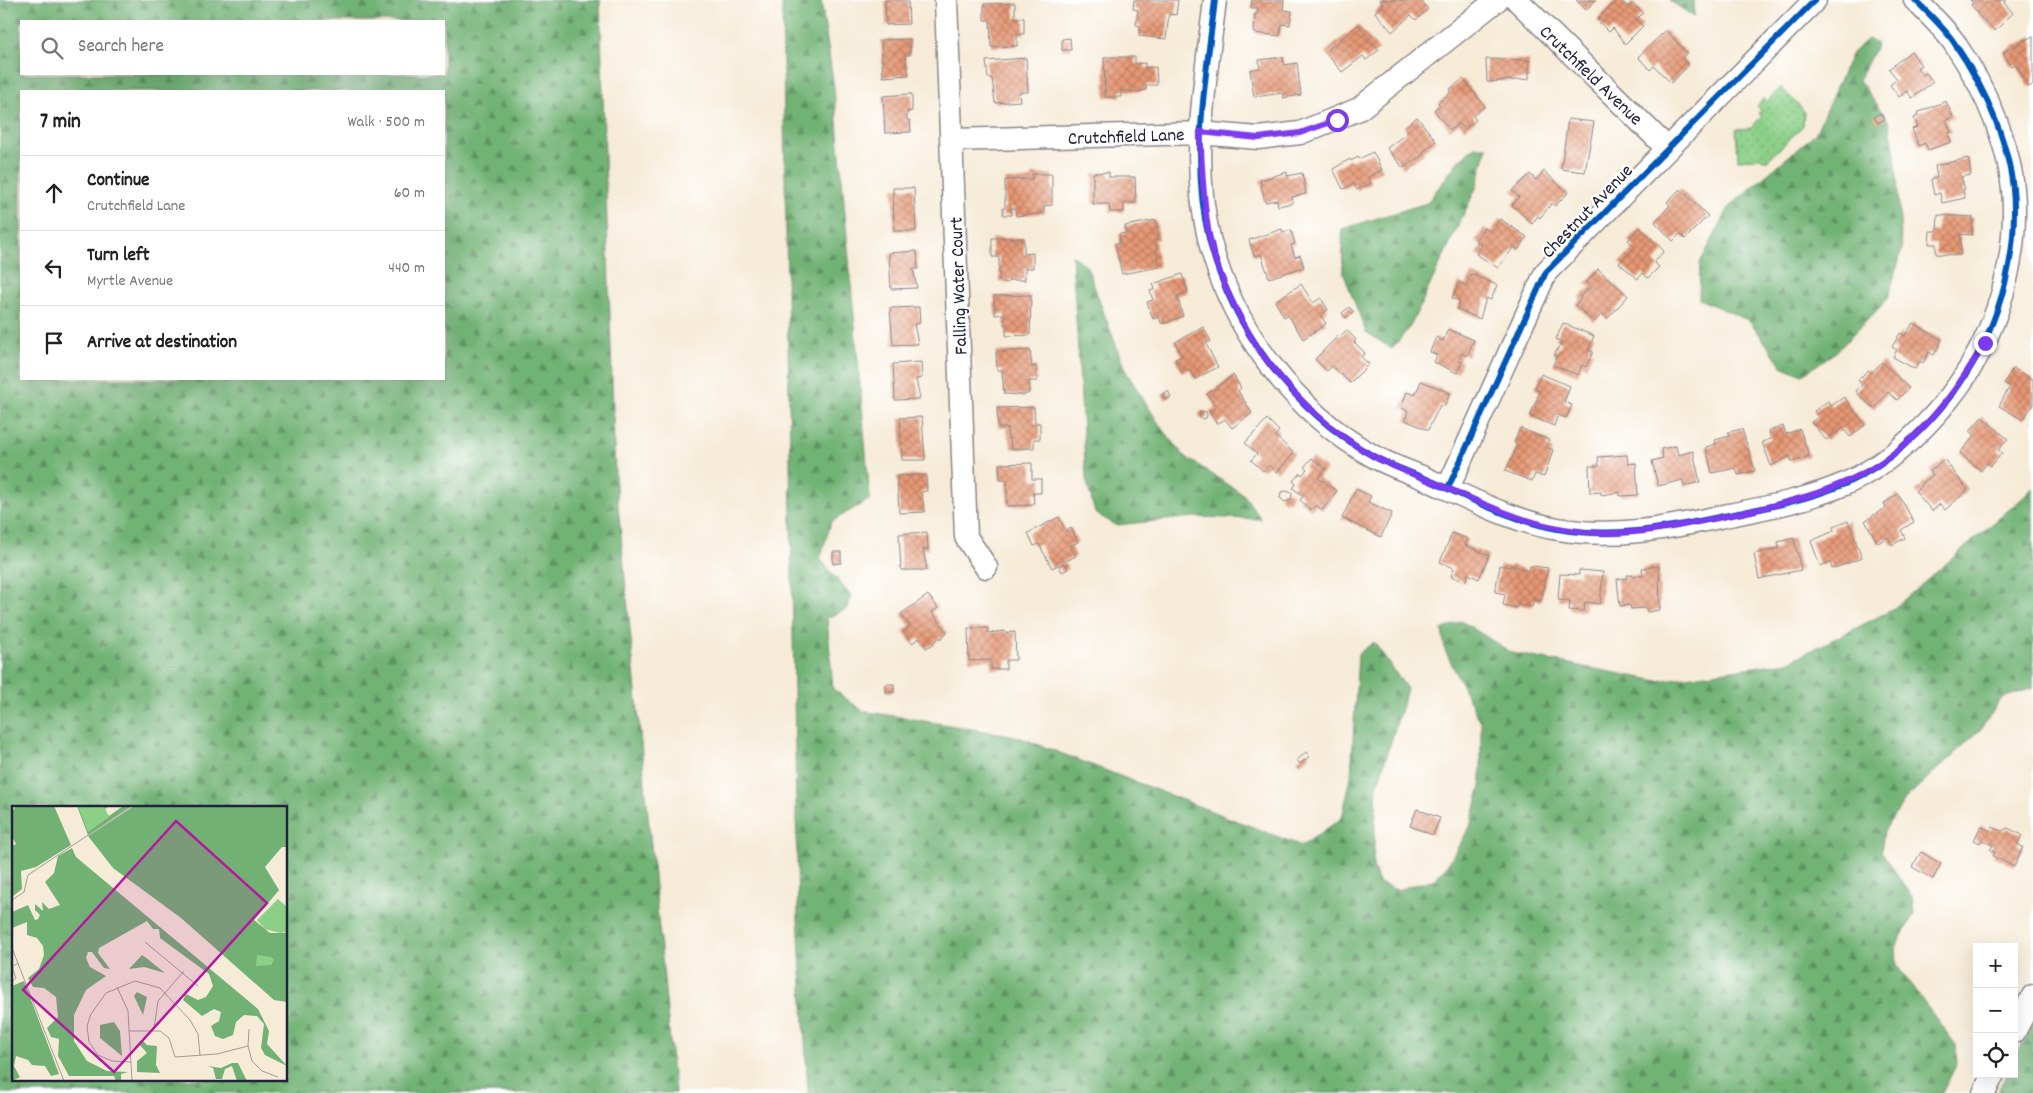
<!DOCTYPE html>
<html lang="en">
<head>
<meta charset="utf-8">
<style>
  :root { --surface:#fff; --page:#f2f2f2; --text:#202124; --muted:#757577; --line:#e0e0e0 }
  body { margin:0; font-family:Dekko,sans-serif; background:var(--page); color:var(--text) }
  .controls { position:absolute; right:15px; bottom:15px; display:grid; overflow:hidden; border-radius:0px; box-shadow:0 5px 20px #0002 }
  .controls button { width:45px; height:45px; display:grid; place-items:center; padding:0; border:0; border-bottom:1px solid var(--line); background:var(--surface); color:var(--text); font:25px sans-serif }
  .stop { position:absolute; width:15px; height:15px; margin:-11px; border:4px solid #7c3aed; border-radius:50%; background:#fff }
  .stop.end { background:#7c3aed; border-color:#fff; box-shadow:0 1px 5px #0008 }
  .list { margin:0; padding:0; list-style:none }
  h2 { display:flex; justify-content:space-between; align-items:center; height:65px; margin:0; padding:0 20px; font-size:21px }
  h2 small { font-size:16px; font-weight:400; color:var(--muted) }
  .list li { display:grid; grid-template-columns:32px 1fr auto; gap:15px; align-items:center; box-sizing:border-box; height:75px; padding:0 20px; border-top:1px solid var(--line) }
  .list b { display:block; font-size:19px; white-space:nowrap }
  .list p { margin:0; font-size:16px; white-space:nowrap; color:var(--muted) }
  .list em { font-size:16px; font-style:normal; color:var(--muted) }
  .icon { flex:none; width:28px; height:28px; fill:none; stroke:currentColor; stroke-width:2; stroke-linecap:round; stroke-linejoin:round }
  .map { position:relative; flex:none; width:2033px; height:1093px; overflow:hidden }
  .search { position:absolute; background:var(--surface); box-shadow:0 5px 20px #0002; left:20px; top:20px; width:425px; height:55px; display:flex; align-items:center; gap:12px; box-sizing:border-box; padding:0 18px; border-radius:0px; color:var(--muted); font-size:19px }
  .panel { position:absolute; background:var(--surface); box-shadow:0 5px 20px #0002; left:20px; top:90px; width:425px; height:290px; border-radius:0px }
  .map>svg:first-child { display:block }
  .forest { fill:url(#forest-firs); stroke:#4a6a58; fill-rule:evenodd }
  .park { fill:url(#park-dots); stroke:#577962 }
  .building { fill:url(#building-cross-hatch) }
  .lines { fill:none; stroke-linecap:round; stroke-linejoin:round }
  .minor-casing { stroke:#8c8689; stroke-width:25 }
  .minor { stroke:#fff; stroke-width:22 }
  .cycleway-casing { stroke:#fff; stroke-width:9 }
  .cycleway { stroke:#0057b8; stroke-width:6 }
  .route { stroke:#7c3aed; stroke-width:6 }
  .labels { text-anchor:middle; stroke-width:4.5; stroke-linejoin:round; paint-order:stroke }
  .street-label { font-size:19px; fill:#22223b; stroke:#fff }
  .inset-road { fill:none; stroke:#a19b99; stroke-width:1 }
  .view { fill:#b5179e; fill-opacity:0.15; stroke:#b5179e; stroke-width:2.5 }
  .inset-edge { fill:none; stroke:#22223b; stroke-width:2.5 }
</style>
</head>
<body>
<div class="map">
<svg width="2033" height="1093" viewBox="0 0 2033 1093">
  <defs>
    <pattern id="forest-firs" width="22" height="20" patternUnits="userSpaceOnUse" patternTransform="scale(1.25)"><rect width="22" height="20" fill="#71b274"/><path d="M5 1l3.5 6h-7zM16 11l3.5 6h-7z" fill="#5c9060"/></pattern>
    <pattern id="park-dots" width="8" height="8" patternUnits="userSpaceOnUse" patternTransform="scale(1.25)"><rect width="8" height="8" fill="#8cd088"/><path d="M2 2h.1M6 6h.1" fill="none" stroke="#78b276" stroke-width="1.8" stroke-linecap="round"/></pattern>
    <pattern id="building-cross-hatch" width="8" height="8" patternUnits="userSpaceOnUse" patternTransform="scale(1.25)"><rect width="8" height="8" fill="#e79874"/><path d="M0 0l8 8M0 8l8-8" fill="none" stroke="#bb7c60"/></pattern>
  </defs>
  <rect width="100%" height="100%" fill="#fff"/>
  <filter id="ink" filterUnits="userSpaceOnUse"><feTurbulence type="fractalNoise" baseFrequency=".02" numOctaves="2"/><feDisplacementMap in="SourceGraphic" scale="10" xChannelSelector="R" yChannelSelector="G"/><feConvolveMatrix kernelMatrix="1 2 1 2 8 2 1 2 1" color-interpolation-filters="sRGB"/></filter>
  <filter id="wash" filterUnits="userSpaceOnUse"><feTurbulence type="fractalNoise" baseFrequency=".0096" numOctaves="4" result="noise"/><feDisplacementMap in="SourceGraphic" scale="20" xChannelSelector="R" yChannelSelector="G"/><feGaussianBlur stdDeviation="1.12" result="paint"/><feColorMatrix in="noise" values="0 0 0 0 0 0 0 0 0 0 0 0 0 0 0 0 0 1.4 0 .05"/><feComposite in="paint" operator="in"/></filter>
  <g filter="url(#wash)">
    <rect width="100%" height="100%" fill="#f6ebd7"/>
    <path class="forest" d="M0 0H600L615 475 675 1093H0ZM21 21H444V74H21ZM21 91H444V379H21ZM14 807H286V1079H14Z
      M782 0H821L834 88 870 499 831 522 820 559 851 596 848 608 827 618 833 689 863 711 1016 736 1302 846 1342 818 1351 777 1358 654 1374 642 1407 689 1377 787 1373 866 1379 883 1397 890 1435 879 1448 864 1470 827 1481 786V724L1445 650 1442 630 1461 621 1512 653 1658 681 1788 662 1892 610 2025 496 2033 487V688L2002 698 1980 730 1907 797 1884 831 1881 851 1912 896 1914 914 1896 946 1897 966 1955 1044 1957 1063 1942 1093H808L798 918Z
      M1669 0H1694V17Z
      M1868 39 1877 44 1859 80 1889 122 1895 152 1902 249 1888 299 1837 351 1802 375 1782 366 1750 321 1699 299 1700 263 1730 206 1815 134 1852 53Z
      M1475 147H1487L1477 186 1411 325 1392 349 1366 332 1343 272 1342 229 1427 203 1459 160Z
      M1072 255 1087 267 1125 370 1159 424 1184 456 1244 495 1261 519 1195 517 1116 525 1095 513 1086 479Z
      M2033 1024V1093H1997L2007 1074H2014V1061Z"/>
    <path class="park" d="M1781 87 1804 111 1803 126 1768 160H1763L1759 156 1755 159 1738 160 1736 129 1751 128 1762 116 1758 113 1761 110 1757 106 1764 98 1767 101Z"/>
    <g id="blocks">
      <path class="building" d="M885 0H908L909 24 886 25Z
        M1134 0H1178L1176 15 1169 14 1166 39 1139 36 1140 26 1136 25 1138 10 1133 9Z
        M1252 0H1284L1283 10 1292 11 1290 25 1282 24 1280 36 1254 33 1255 14H1257L1258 8H1251Z
        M1379 0H1420L1428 9 1416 20 1411 15 1392 32 1375 12 1383 5Z
        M1576 0H1596L1586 10Z
        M1616 0H1620L1628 7 1632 3 1643 13 1636 20 1643 26 1625 44 1613 28 1609 32 1597 20Z
        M1970 0H2007L2004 3 2013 13 1995 31 1977 14 1978 13 1971 5 1973 3Z
        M1015 3V18H1024V34H1017V46L991 47 990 20H984V4Z
        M1358 25 1379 50 1366 60 1363 56 1342 72 1325 52Z
        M1666 30 1687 53 1682 58 1689 65 1671 83 1654 66 1650 70 1638 57Z
        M2033 36V85L2028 87 2016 64 2011 66 2003 52Z
        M1070 38 1071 50H1062V39Z
        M910 39V55H905L909 75 883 77 881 40Z
        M1911 51 1921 65 1917 68 1923 75 1926 73 1933 82 1912 98 1907 91 1899 97 1890 85 1897 79 1889 69Z
        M1104 57H1135V64L1145 63V68L1156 67 1157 85H1146V90L1137 92 1121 90V97H1105Z
        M1283 57 1284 65 1297 63 1301 95 1283 98V93L1254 97 1250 70 1260 68 1259 60Z
        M1026 58 1028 92H1019L1020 101 995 103 992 78H988L986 61Z
        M1486 59 1529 60V79L1487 82Z
        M1463 79 1485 106 1473 116 1476 120 1465 129 1459 123 1450 130 1434 110 1440 105 1438 103 1451 92 1449 90Z
        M909 94H912V111L907 112V120H910L911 132 885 133 883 96Z
        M1946 101 1953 117 1946 120 1951 132 1948 133 1951 142 1928 150 1925 143 1919 146 1912 129 1918 127 1914 118 1918 116 1917 113Z
        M1880 113 1885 119 1878 123 1874 117Z
        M1417 117 1436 141 1423 152 1424 154 1403 168 1387 148 1408 132 1404 127Z
        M1568 119 1594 122 1585 172 1561 169Z
        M1373 152 1382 170 1368 177 1371 183 1357 190 1354 184 1343 189 1333 169 1350 159 1351 161 1358 157 1359 159Z
        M1968 158 1971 175 1961 177 1965 189 1963 190 1965 198 1942 203 1940 193 1934 195 1931 179 1937 178 1935 166Z
        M1544 171 1568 193 1555 206 1552 203 1540 218 1538 216 1532 224 1512 205 1519 197 1512 191 1530 174 1536 180Z
        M1109 172V177H1135L1136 203H1124V212H1110L1109 204H1093V173Z
        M1287 172V176L1302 173 1306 194 1292 197 1293 203 1278 206 1277 200 1265 202 1260 180Z
        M1032 174H1052V205L1044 206V213L1016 216 1015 208H1011L1012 215H1003V208H1005V180L1032 179Z
        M893 188H914L916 231H894Z
        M1680 189 1708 216 1685 239 1680 234 1673 241 1655 222 1670 205 1667 202Z
        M1938 215 1973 217 1972 235 1960 234 1961 255 1936 254V244H1929L1930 231H1937Z
        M1500 219 1527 237 1518 250 1514 247 1498 268 1476 254 1482 245 1475 241 1484 228 1491 232Z
        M1156 220 1159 239 1155 240 1159 267 1122 274 1115 244 1120 243 1119 234 1126 233 1125 226Z
        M1640 227 1664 251 1654 262 1659 267 1648 278 1643 273 1638 279 1619 263 1635 247 1628 240Z
        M1282 229 1283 233 1291 230 1295 244 1291 245 1295 257 1300 255 1304 267 1269 278 1261 254 1254 256 1249 240Z
        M992 238H1024V254L1033 253V268H1025V280H1009L1008 283 999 281V257H992Z
        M917 251 918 269H913L917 288 891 289 889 253Z
        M1598 269 1628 296 1607 319 1602 314 1594 322 1575 305 1581 299 1579 297 1591 287 1586 283Z
        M1182 274 1188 292 1177 296 1183 316 1166 323H1161L1159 317 1153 319 1147 302 1153 300 1150 291 1155 289 1153 284Z
        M1471 274 1497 285 1491 300 1486 298 1480 319 1457 309 1460 301 1452 298 1459 282 1466 286Z
        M1301 284 1313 303 1321 298 1328 310 1321 315 1326 324 1303 339 1288 315 1284 317 1275 301Z
        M1031 295 1030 335 1006 336V324L1004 325 1005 314 995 315 994 296Z
        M919 307 920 323 914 324 918 344 893 345 890 308Z
        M1349 307 1354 312 1346 318 1342 313Z
        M1563 323 1594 336 1588 350 1593 352 1586 367 1582 365 1578 375 1553 365 1557 356 1554 355 1562 342 1556 339Z
        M1913 323 1942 340 1934 355 1929 352 1923 363 1920 361 1915 369 1893 357 1897 350 1892 347 1900 333 1905 336Z
        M1203 327 1211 341 1206 344 1218 367 1195 379 1190 369 1182 373 1175 359 1182 356 1175 342Z
        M1448 329 1474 340 1467 356 1462 353 1459 361 1462 362 1457 373 1434 362 1437 355 1430 352 1436 337 1443 341Z
        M1347 330 1356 340 1354 342 1365 353 1361 357 1369 364 1350 383 1332 366 1327 371 1315 359 1339 335 1340 336Z
        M1030 350 1032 367 1036 366 1037 381H1029V393L1024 395 1004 394 1002 370H997L996 352Z
        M921 362 922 378 916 379 920 399 895 400 893 364Z
        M1882 362 1909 388 1897 400 1888 392 1874 409 1859 395 1856 391 1862 385 1858 380 1868 370 1871 373Z
        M2013 368 2033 379V405L2023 420 1999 406 2010 386 2004 383Z
        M1541 374 1570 386 1564 402 1572 405 1566 418 1558 415 1554 426 1530 416 1540 391 1535 389Z
        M1233 375 1241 388 1238 391 1252 413 1232 428 1225 419 1217 424 1209 412 1216 407 1207 394Z
        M1421 381 1450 393 1444 407 1440 405 1428 430 1405 420 1408 411 1401 408 1407 392 1415 395Z
        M1168 391 1171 397 1165 400 1162 394Z
        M1844 397 1865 425 1850 437 1843 428 1826 440 1811 422 1818 417 1814 411 1828 401 1831 406Z
        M1034 407 1035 423H1040V439H1034V448L1011 449 1010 439H1008L1007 429 1009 428H998L997 408Z
        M1199 415a4 4 0 1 1 8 0a4 4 0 1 1-8 0Z
        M922 417 925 460H902L900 418Z
        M1982 417 2008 439 1998 450 2002 453 1991 466 1987 463 1981 471 1960 453 1975 435 1970 431Z
        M1267 419 1279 431 1275 436 1294 453 1277 472 1269 465 1263 471 1251 460 1257 454 1245 443Z
        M1783 426 1786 434 1800 429 1809 456 1792 462 1790 456 1771 466 1762 442 1771 439 1769 431Z
        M1520 428 1549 440 1546 447 1553 450 1544 477 1535 474 1532 481 1505 471 1513 456 1517 444 1514 443Z
        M1742 429 1755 471 1738 475 1736 468 1712 473 1706 447 1716 444 1715 440 1730 436 1728 432Z
        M1676 446 1678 455 1693 451 1700 482 1684 486 1683 480 1658 486 1652 461 1663 458 1661 449Z
        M1627 455 1628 464 1636 463 1638 495 1620 496V492L1601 495V492L1590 493 1589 466H1599L1598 457Z
        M1312 458 1326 469 1318 478 1337 491 1322 510 1316 505 1311 510 1300 500 1303 496 1293 488 1296 484 1293 481 1300 473 1302 475 1307 469 1304 467Z
        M1944 459 1968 490 1945 510 1940 504 1932 511 1915 491 1922 486 1921 484 1933 475 1930 471Z
        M1032 463V479H1041V493H1033L1034 505 1007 506V480H1000L999 464Z
        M926 475 927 491 921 492 925 512 899 513 897 476Z
        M1356 489 1371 496 1368 502 1392 513 1381 537 1342 518Z
        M1286 491 1292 493 1291 500 1285 502 1280 498 1281 492Z
        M1898 494 1914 522 1901 530 1905 538 1892 545 1888 537 1878 543 1865 521 1886 507 1884 503Z
        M1059 517 1066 531 1071 528 1078 542 1070 546 1076 556 1052 568 1039 544 1034 546 1028 533Z
        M1848 521 1862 558 1832 569 1830 562 1820 566 1811 541 1834 531 1833 527Z
        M927 532 928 549H923L927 570H901L899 534Z
        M1452 533 1468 539 1465 545 1489 555 1479 579 1468 574 1465 582 1451 576 1454 568 1440 562Z
        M1794 538 1801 570 1759 579 1754 554 1779 548 1778 542Z
        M833 552H841V563L833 564Z
        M1065 563 1068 569 1062 572 1059 566Z
        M1500 565 1510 567 1511 565 1529 571 1530 566H1533L1548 568 1541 601 1534 599 1532 607 1518 604 1517 608 1503 605 1505 594 1495 592Z
        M1659 566 1660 610 1647 612 1646 608 1631 609 1630 605 1620 606 1617 579 1627 578V575L1643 576 1642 568Z
        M1579 570 1603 572 1600 604 1585 602 1584 611 1569 610 1570 601 1558 600 1560 574 1579 575Z
        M928 595 938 608 932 612 947 632 941 639 940 637 933 643 934 644 926 648 919 638 912 643 903 631 910 626 901 614Z
        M968 628H988V633L1005 631V633L1015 632 1016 660H1006V669H991V660L969 661Z
        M886 684H894V692H886Z
        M1306 752 1310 756 1300 764 1297 760Z
        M1417 809 1440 818 1433 835 1410 826Z
        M1981 826 1990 831 1993 827 2002 831 2008 828 2022 835 2017 844 2023 847 2014 867 1993 856 1995 852 1990 850 1993 845 1982 840 1980 843 1974 840Z
        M1921 852 1941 864 1933 879 1912 867Z"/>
    </g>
  </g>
  <g filter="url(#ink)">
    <use href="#blocks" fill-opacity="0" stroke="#8c8689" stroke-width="1"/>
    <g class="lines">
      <g class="minor-casing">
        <path id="minor" d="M946 0 966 537 986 567
          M1215 0C1206 78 1190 160 1209 238 1230 326 1294 412 1373 456 1389 465 1407 471 1424 478 1467 497 1511 521 1558 529 1614 539 1669 528 1724 516 1765 508 1808 500 1847 483 1888 464 1922 432 1950 397 1991 345 2014 277 2014 212 2015 152 1986 89 1953 41 1942 26 1928 13 1915 0
          M1517 0 1667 148
          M952 140 1200 133 1258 138 1300 133 1359 109 1497 0
          M1448 488 1546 272 1815 0
          M2014 1032 2033 996
          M1984 1093 1993 1074"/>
      </g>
      <use href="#minor" class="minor"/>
      <g class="cycleway-casing">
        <path id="cycleway" d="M1215 0C1206 78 1190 160 1209 238 1230 326 1294 412 1373 456 1389 465 1407 471 1424 478 1467 497 1511 521 1558 529 1614 539 1669 528 1724 516 1765 508 1808 500 1847 483 1888 464 1922 432 1950 397 1991 345 2014 277 2014 212 2015 152 1986 89 1953 41 1942 26 1928 13 1915 0
          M1448 488 1546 272 1815 0"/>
      </g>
      <use href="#cycleway" class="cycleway"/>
    </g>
  </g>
  <g class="lines" filter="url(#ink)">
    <path class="route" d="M1337 120 1300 133 1258 138 1200 132C1202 167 1203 201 1209 235 1216 274 1244 331 1268 362 1296 398 1333 433 1373 456 1396 469 1423 477 1447 488 1501 512 1543 531 1602 533 1650 534 1695 522 1742 513 1795 501 1848 488 1892 455 1932 425 1959 386 1985 343"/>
  </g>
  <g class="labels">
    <g class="street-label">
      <text transform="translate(1592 74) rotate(44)" y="7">Crutchfield Avenue</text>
      <text transform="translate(1126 135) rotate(-2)" y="7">Crutchfield Lane</text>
      <text transform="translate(1586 210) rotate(-46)" y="7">Chestnut Avenue</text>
      <text transform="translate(957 286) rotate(-92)" y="7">Falling Water Court</text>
    </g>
  </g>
  <g transform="translate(12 806)">
    <rect width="275" height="275" fill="#f6ebd7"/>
    <path d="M266 93 275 101V126L268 127 253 123 245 114Z" fill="#8cd088"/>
    <path d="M4 0H42L59 39 24 61 9 65 10 83 0 91V40L4 38 0 31V6ZM65 0H97L92 4 97 10 111 0H119L76 29ZM122 0H275V41H270L253 61 267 84 242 114 258 127H275V196L262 194 169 112 101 62 76 30ZM60 42 64 51 246 203 257 225 255 238 275 260 253 249 249 242 252 218 245 210 232 209 224 216 221 229 211 233 203 230 199 220 207 215 209 206 202 203 190 210 171 194 174 188 186 194 194 191 201 180 197 168 148 132 147 123H141L135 115 87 142 86 147 98 163 92 162 80 146H76L74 152 78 161 94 170 74 184 62 209V235L75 255 95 265 116 266 109 268V275H104L102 270H57L46 250 47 233 39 231 35 222 46 211 44 191 32 182 21 181 16 172 27 163 32 149 31 140 25 132 15 129V116L0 122V106L16 99 23 114 26 113 28 109 23 104V98L31 105 30 96 37 103 48 99 33 76 42 67 46 50ZM130 149 133 151 153 167 132 161 117 163ZM12 175 47 268 39 270 33 260 20 259 16 254 4 250 2 260 8 271 0 275V180ZM125 186 135 191 131 209 122 190ZM102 216 108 225 110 250 88 232V219ZM131 235 135 239 145 240 144 259 148 267 125 266V255L135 247 126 237ZM220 257H226L235 275H225L220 260 213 263 210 273H204L201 262 195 260 209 262Z" fill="#71b274"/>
    <path d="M245 149 259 151 262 154 259 159 244 160Z" fill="#8cd088"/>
    <path d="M66 0H92L97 11 76 26Z" fill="#8cd088"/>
    <path class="inset-road" d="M0 94 12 86 16 69 120 0M133 136 186 180M0 142 52 275M0 176 4 172 0 161 6 157M105 181 116 205 120 275M142 223 146 195 172 165M237 223 236 240 240 255 250 265 266 271M117 225H148L157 232 163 251 205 248 236 240M119 256 100 255 86 249 77 236 75 220 79 208 94 187 123 175 148 182 178 214 186 228 188 249"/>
    <path class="view" d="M164 15 255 97 102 266 11 184Z"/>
    <rect width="275" height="275" class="inset-edge"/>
  </g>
</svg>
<div class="controls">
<button>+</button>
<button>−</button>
<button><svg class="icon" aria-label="locate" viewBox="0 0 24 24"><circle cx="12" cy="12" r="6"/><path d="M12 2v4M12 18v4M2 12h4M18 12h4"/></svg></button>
</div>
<div class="stop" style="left:1337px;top:120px"></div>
<div class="stop end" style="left:1985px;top:343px"></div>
<div class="search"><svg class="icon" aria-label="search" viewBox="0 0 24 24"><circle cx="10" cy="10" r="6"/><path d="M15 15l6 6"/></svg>Search here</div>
<section class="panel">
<h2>7 min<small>Walk · 500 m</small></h2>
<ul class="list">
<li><svg class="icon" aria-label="ahead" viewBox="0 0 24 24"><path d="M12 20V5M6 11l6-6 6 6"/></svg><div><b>Continue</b><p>Crutchfield Lane</p></div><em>60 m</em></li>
<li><svg class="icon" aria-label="left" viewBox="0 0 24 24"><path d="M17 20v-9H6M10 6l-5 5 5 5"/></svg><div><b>Turn left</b><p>Myrtle Avenue</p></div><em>440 m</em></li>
<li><svg class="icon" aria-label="arrive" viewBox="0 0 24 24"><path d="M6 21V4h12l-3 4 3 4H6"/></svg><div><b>Arrive at destination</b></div></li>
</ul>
</section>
</div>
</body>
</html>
